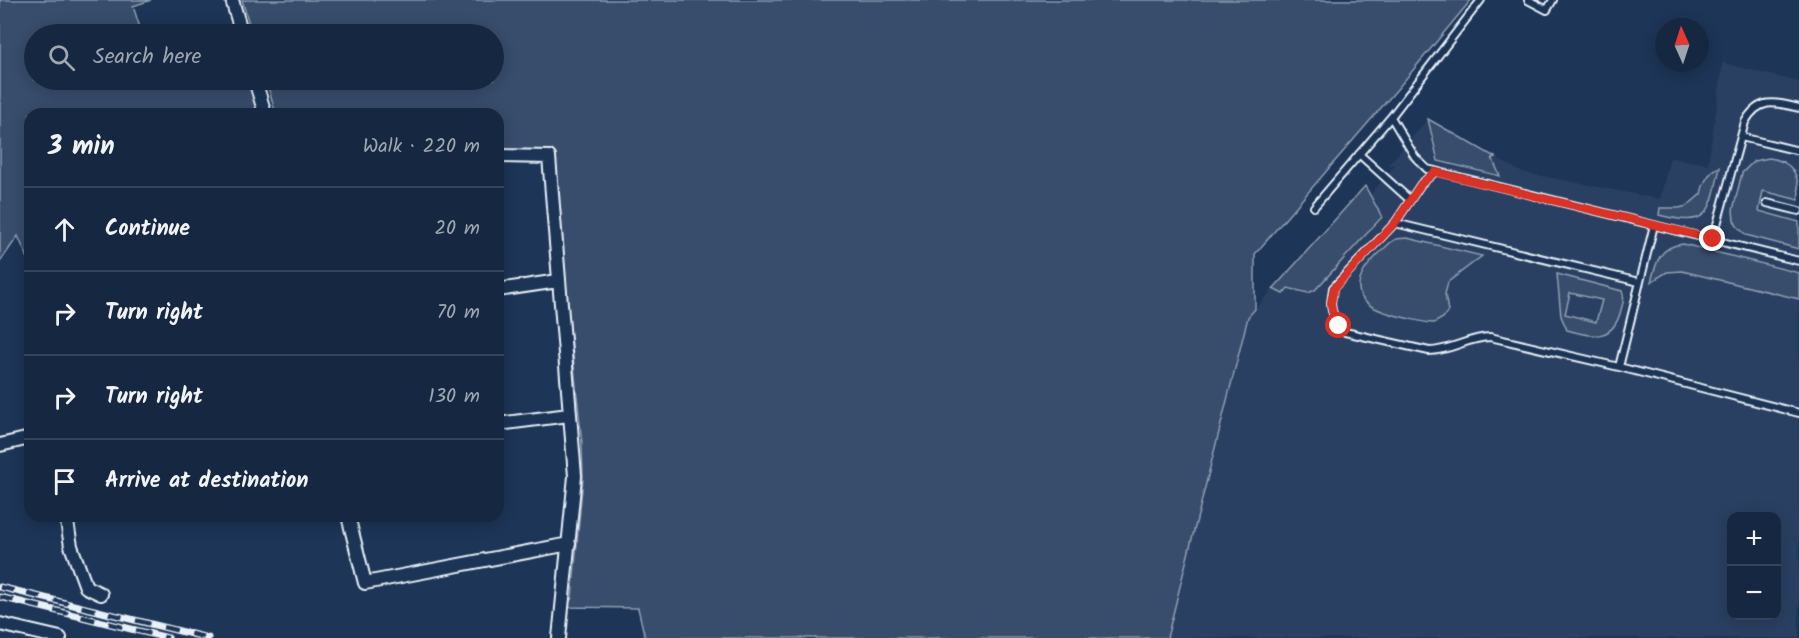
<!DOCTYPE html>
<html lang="en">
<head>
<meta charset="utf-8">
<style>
  :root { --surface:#162841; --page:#1f3048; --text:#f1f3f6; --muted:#9ea6b1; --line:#35445a }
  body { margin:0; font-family:Kalam,sans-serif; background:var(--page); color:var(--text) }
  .controls { position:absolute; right:18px; bottom:18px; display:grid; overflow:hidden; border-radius:12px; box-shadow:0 3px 15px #0003 }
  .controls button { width:54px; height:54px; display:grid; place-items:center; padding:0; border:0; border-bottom:2px solid var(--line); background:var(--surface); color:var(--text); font:30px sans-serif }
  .compass { position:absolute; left:1655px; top:18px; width:54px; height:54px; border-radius:50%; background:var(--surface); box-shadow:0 3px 15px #0003; rotate:357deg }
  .stop { position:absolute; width:18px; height:18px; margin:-14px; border:4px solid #d93025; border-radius:50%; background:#fff }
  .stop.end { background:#d93025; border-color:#fff; box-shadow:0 2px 6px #0008 }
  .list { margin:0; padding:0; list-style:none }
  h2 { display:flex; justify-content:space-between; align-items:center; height:78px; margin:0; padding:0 24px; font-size:26px }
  h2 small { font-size:20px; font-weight:400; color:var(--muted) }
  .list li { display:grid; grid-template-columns:39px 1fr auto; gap:18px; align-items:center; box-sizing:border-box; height:84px; padding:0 24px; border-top:2px solid var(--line) }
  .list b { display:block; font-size:22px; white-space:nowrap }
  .list em { font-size:20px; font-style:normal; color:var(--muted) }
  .icon { flex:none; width:33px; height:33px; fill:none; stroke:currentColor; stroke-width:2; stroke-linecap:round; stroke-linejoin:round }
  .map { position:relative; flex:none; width:1799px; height:638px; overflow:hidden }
  .search { position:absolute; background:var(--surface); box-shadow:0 3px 15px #0003; left:24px; top:24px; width:480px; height:66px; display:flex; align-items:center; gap:15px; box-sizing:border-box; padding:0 21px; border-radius:33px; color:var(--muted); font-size:22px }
  .panel { position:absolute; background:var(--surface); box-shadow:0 3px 15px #0003; left:24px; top:108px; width:480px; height:414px; border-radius:18px }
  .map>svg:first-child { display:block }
  .built { fill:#2a4162; fill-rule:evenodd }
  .green { fill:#374d6c; stroke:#909fb2; stroke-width:1.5; fill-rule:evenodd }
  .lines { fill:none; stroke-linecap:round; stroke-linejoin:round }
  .service-casing { stroke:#e8f1f8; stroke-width:10 }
  .minor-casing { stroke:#e8f1f8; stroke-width:16 }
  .service { stroke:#1d3557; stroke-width:6 }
  .minor { stroke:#1d3557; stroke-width:12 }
  .rail-casing { stroke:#e8f1f8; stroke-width:7 }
  .rail { stroke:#1d3557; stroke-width:4.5; stroke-dasharray:14; stroke-linecap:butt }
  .route { stroke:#d93025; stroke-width:8 }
</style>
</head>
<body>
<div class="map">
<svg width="1799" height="638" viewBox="0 0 1799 638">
  <rect width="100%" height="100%" fill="#1d3557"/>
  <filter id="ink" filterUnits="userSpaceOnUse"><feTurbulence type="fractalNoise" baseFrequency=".0167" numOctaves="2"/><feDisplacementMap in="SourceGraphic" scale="12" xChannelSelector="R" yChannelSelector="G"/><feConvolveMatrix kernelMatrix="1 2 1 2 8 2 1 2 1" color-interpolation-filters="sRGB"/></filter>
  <g filter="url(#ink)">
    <path class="built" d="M1723 63 1799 82V638H1167L1248 317 1365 186 1371 194 1395 165H1388L1428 119 1521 172 1660 199 1670 158 1708 164ZM1732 516H1776V616H1732Z"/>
    <path class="green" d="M0 0H151L133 6 142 34H34V80H251L262 114H30V263L18 236 0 262Z
      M242 0H1471L1399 87 1255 254V309L1248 317 1167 638H645L638 608 566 607 572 598 583 477 582 444 552 152 498 149V114H276L266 80H494V34H252Z
      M1428 119 1495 157 1492 158 1500 176 1438 161Z
      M1769 158C1795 162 1799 176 1799 200L1763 191 1759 211 1799 222V249L1746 235 1737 226 1734 220 1733 210 1742 173 1754 161Z
      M1720 167C1710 213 1710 228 1659 215L1660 208H1679L1687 206 1701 194C1703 183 1709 171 1720 167Z
      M1365 186 1382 217 1315 290 1308 293 1288 288 1283 294 1273 289Z
      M1407 238 1482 256 1448 282 1445 294 1448 311 1443 318 1434 323C1425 323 1415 320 1406 318 1385 313 1346 305 1363 273 1369 261 1382 251 1391 242L1396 239Z
      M1683 244 1799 273V299L1682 271 1667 272 1651 282C1656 262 1660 246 1683 244Z
      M1557 274 1622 291C1625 298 1623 303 1621 310 1613 342 1593 337 1567 330L1561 316ZM1570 293 1602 300 1596 322 1565 314Z"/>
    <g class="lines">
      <g class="service-casing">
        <path id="service" d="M1528 0 1547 10 1553 0
          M1391 117 1415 157 1427 169 1799 261
          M1741 137 1799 151
          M1359 154 1410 200
          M1435 172 1421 184 1395 223 1333 288 1331 303 1332 311 1339 326 1345 332 1429 351C1451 351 1469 337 1490 337L1619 367 1799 413
          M1767 203 1799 211
          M1314 207 1391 117 1481 0
          M1395 223 1639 282
          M1713 239 1745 122C1759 97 1775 102 1799 108
          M1619 367 1654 225"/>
      </g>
      <g class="minor-casing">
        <path id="minor" d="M232 0 242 34
          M255 80 265 114
          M498 156 549 157 575 476 559 638
          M498 290 558 281
          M498 424 569 415
          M0 445 30 438
          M66 516 71 546 86 587 101 594
          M348 516 365 583 569 544
          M0 624 60 638"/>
      </g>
      <use href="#service" class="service"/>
      <use href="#minor" class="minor"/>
      <g class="rail-casing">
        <path id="rail" d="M0 587 208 638
          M0 597 168 638"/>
      </g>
      <use href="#rail" class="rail"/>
    </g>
  </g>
  <g class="lines" filter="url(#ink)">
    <path class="route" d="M1339 326 1332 311 1331 303 1334 288 1395 223 1421 184 1435 172 1713 239"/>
  </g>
</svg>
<div class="controls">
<button>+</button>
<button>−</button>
</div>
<svg class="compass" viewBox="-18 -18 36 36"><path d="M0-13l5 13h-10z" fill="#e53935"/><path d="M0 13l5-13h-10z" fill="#9ea6b1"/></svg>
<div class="stop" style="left:1339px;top:326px"></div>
<div class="stop end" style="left:1713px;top:239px"></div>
<div class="search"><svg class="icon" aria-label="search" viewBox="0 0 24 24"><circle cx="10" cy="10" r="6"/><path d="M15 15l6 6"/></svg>Search here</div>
<section class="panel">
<h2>3 min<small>Walk · 220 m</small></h2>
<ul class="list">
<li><svg class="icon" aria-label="ahead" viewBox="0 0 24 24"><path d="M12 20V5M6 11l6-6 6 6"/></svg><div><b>Continue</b></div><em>20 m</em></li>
<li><svg class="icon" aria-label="right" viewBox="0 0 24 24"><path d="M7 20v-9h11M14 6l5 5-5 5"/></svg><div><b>Turn right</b></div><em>70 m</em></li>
<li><svg class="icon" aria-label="right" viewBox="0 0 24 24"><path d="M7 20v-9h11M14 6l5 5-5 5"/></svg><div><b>Turn right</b></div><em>130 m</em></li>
<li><svg class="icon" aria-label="arrive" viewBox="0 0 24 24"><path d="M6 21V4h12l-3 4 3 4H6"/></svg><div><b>Arrive at destination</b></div></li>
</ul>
</section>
</div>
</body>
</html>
